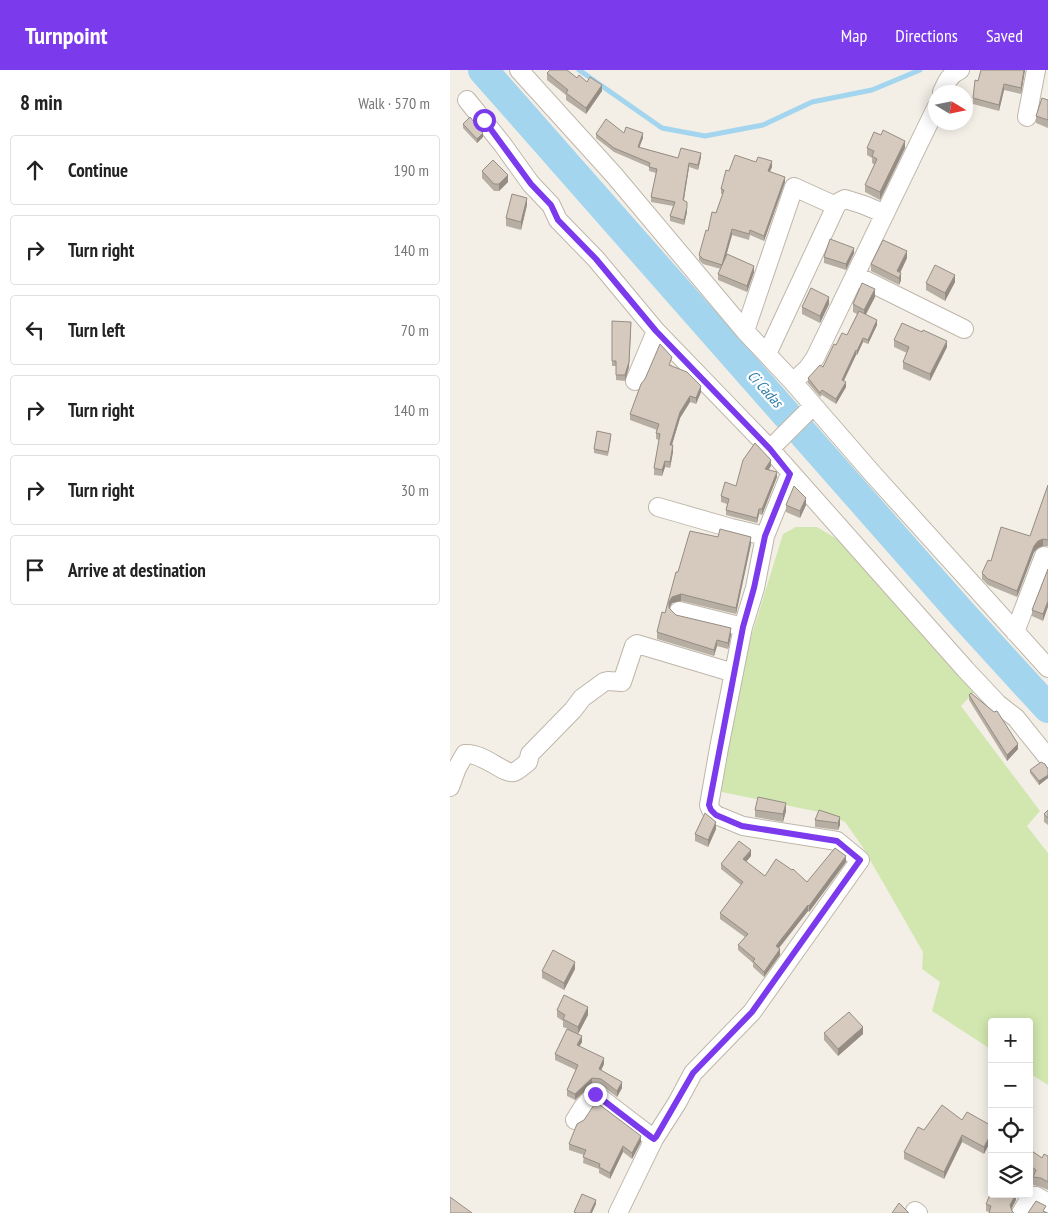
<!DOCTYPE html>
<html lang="en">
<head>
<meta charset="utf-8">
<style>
  :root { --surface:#fff; --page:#f6f6f6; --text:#222; --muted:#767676; --line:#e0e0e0; --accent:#7c3aed }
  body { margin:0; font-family:"PT Sans Narrow",sans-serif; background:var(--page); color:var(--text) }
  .controls { position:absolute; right:15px; bottom:15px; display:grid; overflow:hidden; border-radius:5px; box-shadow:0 2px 12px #0003 }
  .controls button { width:45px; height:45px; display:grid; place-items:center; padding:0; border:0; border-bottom:1px solid var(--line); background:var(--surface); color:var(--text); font:25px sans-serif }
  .compass { position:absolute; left:478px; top:15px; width:45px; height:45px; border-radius:50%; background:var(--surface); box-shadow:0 2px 12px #0003; rotate:100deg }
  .stop { position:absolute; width:15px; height:15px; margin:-11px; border:4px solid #7c3aed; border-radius:50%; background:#fff }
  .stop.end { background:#7c3aed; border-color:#fff; box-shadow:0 1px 5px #0008 }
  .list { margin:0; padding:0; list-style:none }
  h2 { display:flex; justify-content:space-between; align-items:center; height:65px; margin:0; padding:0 20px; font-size:21px }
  h2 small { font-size:16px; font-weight:400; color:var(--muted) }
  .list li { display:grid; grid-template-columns:32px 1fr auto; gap:15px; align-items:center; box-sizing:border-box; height:70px; margin:0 10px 10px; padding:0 10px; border:1px solid var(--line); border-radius:5px }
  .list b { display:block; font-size:19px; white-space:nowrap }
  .list em { font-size:16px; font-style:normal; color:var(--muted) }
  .icon { flex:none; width:28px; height:28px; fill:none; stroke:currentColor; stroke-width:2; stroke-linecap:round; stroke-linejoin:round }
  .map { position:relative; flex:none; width:598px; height:1143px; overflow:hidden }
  header { display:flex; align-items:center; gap:30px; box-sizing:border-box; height:70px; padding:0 25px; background:var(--accent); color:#fff }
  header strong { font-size:24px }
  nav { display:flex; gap:28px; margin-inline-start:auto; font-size:18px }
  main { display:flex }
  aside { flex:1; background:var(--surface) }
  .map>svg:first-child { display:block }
  .green { fill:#d2e7b0 }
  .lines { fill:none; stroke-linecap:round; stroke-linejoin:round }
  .stream { stroke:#a4d5ef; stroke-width:5 }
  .river { stroke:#a4d5ef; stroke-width:30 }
  .street-casing { stroke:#bfb6aa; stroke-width:20 }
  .street { stroke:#fff; stroke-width:18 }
  .wall { fill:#b7aea3 }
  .shaded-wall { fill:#958d84 }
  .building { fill:#d5cabd; stroke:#958d84 }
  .route { stroke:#7c3aed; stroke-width:6 }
  .labels { text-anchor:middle; stroke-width:4.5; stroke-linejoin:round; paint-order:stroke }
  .water-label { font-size:15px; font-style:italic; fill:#2e7da9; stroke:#fff }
</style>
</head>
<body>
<header>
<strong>Turnpoint</strong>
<nav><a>Map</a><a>Directions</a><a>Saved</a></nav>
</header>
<main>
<aside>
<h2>8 min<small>Walk · 570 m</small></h2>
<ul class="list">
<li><svg class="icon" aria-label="ahead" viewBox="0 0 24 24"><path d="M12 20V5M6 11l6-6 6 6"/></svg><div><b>Continue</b></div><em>190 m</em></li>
<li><svg class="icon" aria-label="right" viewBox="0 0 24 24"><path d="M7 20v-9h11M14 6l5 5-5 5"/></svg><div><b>Turn right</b></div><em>140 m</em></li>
<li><svg class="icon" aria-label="left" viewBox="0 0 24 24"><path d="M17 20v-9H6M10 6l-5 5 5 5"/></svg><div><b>Turn left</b></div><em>70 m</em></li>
<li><svg class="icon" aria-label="right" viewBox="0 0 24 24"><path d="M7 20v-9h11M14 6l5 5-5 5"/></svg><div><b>Turn right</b></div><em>140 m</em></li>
<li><svg class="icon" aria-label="right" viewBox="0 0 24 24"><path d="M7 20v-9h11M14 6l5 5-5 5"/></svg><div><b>Turn right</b></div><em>30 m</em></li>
<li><svg class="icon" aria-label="arrive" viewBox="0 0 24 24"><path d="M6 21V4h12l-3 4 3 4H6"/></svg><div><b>Arrive at destination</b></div></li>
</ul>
</aside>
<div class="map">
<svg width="598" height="1143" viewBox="0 0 598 1143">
  <rect width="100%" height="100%" fill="#f3efe7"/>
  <path class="green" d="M346 457H367L387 469 405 483 527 619 511 636 590 741 577 756 598 783V1015L579 1003V952H542V980L482 941 490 912 472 899 473 882 412 776 395 752 374 743 267 721 289 606 333 464Z"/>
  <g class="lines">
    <path class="stream" d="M129 0 212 58 255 66 313 55 362 32 422 20 470 0"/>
    <path class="river" d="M33 0 513 545 598 638"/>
    <g class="street-casing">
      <path id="street" d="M69 0 164 105 295 261 343 312 422 403 598 598
        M492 22C497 12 499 5 510 0
        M17 30 53 75 81 114 101 135 108 150 146 189 206 261 320 379 516 600 548 634 566 648 598 688
        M577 47 586 0
        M405 205 514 259
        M295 261 344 117 386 136 389 132 395 129 414 135 435 144
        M317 284 386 136
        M185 311 206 261
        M343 312 358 298 365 288 486 38
        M320 379 363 336
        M208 437 281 458 315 466
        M229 541 293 557
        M565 562 594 486
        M0 717 7 698 15 684C33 682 54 705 64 702 69 700 74 695 78 692L80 684 123 640 132 628 154 612 158 611 172 612 184 576 187 574 284 603
        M125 1050 133 1037 145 1024 204 1069
        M465 1141 468 1143
        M168 1143 204 1069 227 1033 243 1003 302 942 410 790 387 771 293 756 266 745 261 740 259 735 269 678 293 557 305 518 315 466 340 404
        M571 1143 581 1126H586L598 1133"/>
    </g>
    <use href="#street" class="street"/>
  </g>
  <path class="wall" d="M575 0 571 24 554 20 549 41 523 34V28L528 11Z
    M97 3 127 8 137 12 152 21 136 44 116 30V25L97 10Z
    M598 30V58L586 53V46Z
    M13 54 33 67 27 73 13 58Z
    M174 63 193 68 189 77 228 88 251 87 248 100 239 97 234 130 237 142 234 155 220 151V146L223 136 201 132V127L206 103 199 101V97L164 82 146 68V64Z
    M417 78H455L430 130 415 122V115L425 95 422 93V88L417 85Z
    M306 92 322 97 320 101 335 112 314 171 300 165 299 170 282 165 275 190 304 202 297 222 268 210V204L271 199 253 194 249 190V185L273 124H271V119L279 101Z
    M32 101 58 112 49 121H44L32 108Z
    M77 135 71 160 56 156V148Z
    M404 183 396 200 374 193V187Z
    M457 188 450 203 451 210 449 215 421 201V194Z
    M505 212 495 231 476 220V213Z
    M425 227 416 245 427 255 418 274 413 272 407 285H406L394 311 396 317 386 334 372 325 370 327 358 313V308L373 297 386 275 397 265 407 244 403 242V234Z
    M379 234 370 253 352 244V237Z
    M162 251 179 297 175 311 166 310V296H162Z
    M444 270 497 277 480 311 453 299V292L457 283 444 277Z
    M222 293 221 295 251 322 246 334 240 332 230 348 222 375 223 382 220 398 215 397 212 406 204 405V398L209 370 206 369V363L207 360 180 350V344Z
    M161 368 158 386 144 383V379Z
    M321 396 319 399 327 407 312 445 309 444 307 453 276 445V440L277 434 271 432V426L286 416Z
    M598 415V476H593L588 478 584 482 567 527 538 515 532 509V503L541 491 580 466Z
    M336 435H356L350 448 336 442Z
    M268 467 301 474 286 544 231 531 222 533 219 538 226 545 281 565 278 579 267 576 264 586 207 569V562L215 543 228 502Z
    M598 499 593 551 582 546V540Z
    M519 625 568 679 557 691 519 630Z
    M598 699V708L589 715 580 703V700Z
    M305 740 336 741 333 752 305 747Z
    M369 740 390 755 388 760 365 757V750Z
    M598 740V755L594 752V744Z
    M266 759 258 777 245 771V764Z
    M301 786 296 792 315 806 357 812 396 792 359 842 358 841 328 878 330 885 314 907 303 897V893L288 880V875L295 867 270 849V843L291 815 271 799V794Z
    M125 899 114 920 92 908V901Z
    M107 940 138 945 128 964 132 972 129 976 154 994 151 1000 172 1018 167 1027 151 1015 142 1014 125 1030 117 1026V1020L126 1000 105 990V984L118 959 113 957V951L107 947Z
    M374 963 413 964 388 986 374 970Z
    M512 1050 542 1056 534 1084 512 1072 494 1109 454 1089V1082L474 1060Z
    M191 1072 182 1089 173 1082 160 1109 149 1103V1099L133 1093 134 1085 119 1080V1074Z
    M579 1079 592 1088 598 1086V1120L591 1117 583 1115V1106L579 1103Z
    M566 1124V1130L539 1142 536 1141V1134Z"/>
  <path class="shaded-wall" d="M574 0H575L571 24V18Z
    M554 14V20L549 41V35Z
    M152 15V21L136 44V38Z
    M33 63V67L27 73V69Z
    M193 63V68L188 81V77Z
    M455 71V78L430 130V122Z
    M251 83V87L248 100V95Z
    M322 91V97L318 106V101Z
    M239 93V97L233 135V130Z
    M58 105V112L49 121V114Z
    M335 107V112L314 171V166Z
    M77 128V135L71 160V152Z
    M237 137V142L234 155V150Z
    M282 159V165L272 200V195Z
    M404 178V183L396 200V194Z
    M457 181V188L447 209V201Z
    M304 196V202L297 222V216Z
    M451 203V210L449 215V208Z
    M505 205V212L495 231V223Z
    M425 219V227L414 247V240Z
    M379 227V234L370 253V246Z
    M427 250V255L418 274V270Z
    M181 258 179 297 175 311V305Z
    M413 268V272L407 285V281Z
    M497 271V277L480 311V304Z
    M406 280V285L392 314V310Z
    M396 312V317L386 334V329Z
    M251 316V322L246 334V328Z
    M240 326V332L230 348 220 381V375L230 342Z
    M223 375V382L220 398V392Z
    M321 390V396L315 404V399Z
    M215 391V397L212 406V400Z
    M327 402V407L312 445V439Z
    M356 428V435L350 448V441Z
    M309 439V444L307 453V448Z
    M301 467V474L286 544V538Z
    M593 469V476L588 478 584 482 567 527V521L584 476 588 471Z
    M231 524V531L222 533 219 539V532L222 527Z
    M598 531V537L593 551V544Z
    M281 558V565L278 579V573Z
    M267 570V576L264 586V580Z
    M568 674V679L557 691V685Z
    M598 705V708L589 715V711Z
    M336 733V741L333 752V744Z
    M390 747V755L388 760V753Z
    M266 752V759L258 777V770Z
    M301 780V786L293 795V789Z
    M396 786V792L359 842V836Z
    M358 835V841L326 882V876Z
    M330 879V885L314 907V902Z
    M125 892V899L114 920V913Z
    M138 937V945L128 964V957Z
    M413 957V964L388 986V979Z
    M132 966V972L127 981V975Z
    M154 988V994L149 1005V999Z
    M142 1008V1014L125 1030V1024Z
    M172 1012V1018L167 1027V1021Z
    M542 1062V1069L534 1084V1077Z
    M512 1065V1072L494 1109V1102Z
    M191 1066V1072L182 1089V1083Z
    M173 1076V1082L160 1109V1103Z
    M566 1124V1130L560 1142V1135Z
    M146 1130V1134L142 1143H140Z"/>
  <path class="building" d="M100 0H117L127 8 129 5 137 12 140 7 152 15 136 38 116 23 118 20 97 3Z
    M531 0H574L571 18 554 14 549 35 523 28 525 10 528 11Z
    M592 28 598 30V50L586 46Z
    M20 47 33 63 27 69 13 54Z
    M156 49 174 63 176 57 193 63 188 77 228 88 231 78 251 83 248 95 239 93 233 130 237 132V137L234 150 220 146 225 132 201 127 207 99 199 97 200 93 164 78 146 64Z
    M433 60 455 71 430 122 415 115 427 89 422 86 424 81 417 78 424 62 431 65Z
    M285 85 306 92 308 87 322 91 318 101 335 107 314 166 300 160 299 164 282 159 272 195 253 189 249 185 256 160 258 161 262 142 266 143 274 120 271 119 276 100 279 101Z
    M43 90 58 105 49 114H44L32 101Z
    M62 124 77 128 71 152 56 148Z
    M380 169 404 178 396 194 374 187Z
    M433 170 457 181 447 201 451 203 449 208 421 194Z
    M277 184 304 196 297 216 268 204Z
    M485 195 505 205 495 223 476 213Z
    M412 213 425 219 414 240 403 234Z
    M361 218 379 227 370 246 352 237Z
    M409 241 427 250 418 270 413 268 407 281 406 280 392 310 396 312 386 329 372 320 370 323 358 308 370 295 373 297 384 274 386 275 392 263 397 265Z
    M162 251 181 252 179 292 175 305H166V291H162Z
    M452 253 472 262 473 260 497 271 480 304 453 292 459 277 444 270Z
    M210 274 222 287 219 295 237 302 251 316 246 328 240 326 230 342 220 375H223L220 392 215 391 212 400 204 398 210 364 206 363 209 354 180 344 191 314 195 309Z
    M147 361 161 364 158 382 144 379Z
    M305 373 321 390 315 399 327 402 312 439H309L307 448 276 440 279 429 271 426 275 412 286 416 293 390Z
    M598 415V470L593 469 588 471 584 476 567 521 538 509 532 503 538 490 541 491 551 457 580 466Z
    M344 416 356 428 350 441 336 435Z
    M270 459 301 467 286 538 231 524 222 527 219 532V538L226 545 281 558 278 573 267 570 264 580 207 562 212 542 215 543 226 502H228L240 461 268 467Z
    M598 499V531L593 544 582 540Z
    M521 623 544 642 547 641 568 674 557 685 519 625Z
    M591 692 595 694 598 699V705L589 711 580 700Z
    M308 727 336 733 333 744 305 740Z
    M369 740 390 747 388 753 365 750Z
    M598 740V748L594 744Z
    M255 743 266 752 258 770 245 764Z
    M289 771 301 780 293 789 315 806 326 789 342 800 343 799 357 812 385 778 396 786 359 836 358 835 326 876 330 879 314 902 303 891 305 889 288 875 298 864 270 843 293 812 271 794Z
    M103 880 125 892 114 913 92 901Z
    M114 925 138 937 128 957 113 949 115 945 107 940Z
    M399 942 413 957 388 979 374 963Z
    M117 959 132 966 127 975 154 988 149 999 172 1012 167 1021 151 1009 142 1008 125 1024 117 1020 128 995 105 984Z
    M146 1032 191 1066 182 1083 173 1076 160 1103 149 1097 150 1094 133 1087 136 1080 119 1074 127 1054 134 1050Z
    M492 1035 512 1050 517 1042 542 1056V1062L534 1077 512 1065 494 1102 454 1082 468 1057 474 1060Z
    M579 1079 592 1088 594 1084 598 1086V1112L591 1108 583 1107 586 1100 579 1095Z
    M542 1120V1124H566L560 1135 562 1141 564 1143H539L541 1136 536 1134Z
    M132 1124 146 1130 140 1143H127L124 1142Z
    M0 1127 22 1143H0Z
    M586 1131 596 1136 593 1141 597 1143H578Z
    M449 1133 459 1143H442Z"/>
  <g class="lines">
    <path class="route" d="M34 50 81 114 101 135 108 150 146 189 206 261 320 379 340 404 315 466 304 518 293 557 259 735 261 740 266 745 292 756 387 771 410 790 302 942 243 1003 206 1067 204 1069 201 1067 145 1024"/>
  </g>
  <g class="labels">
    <g class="water-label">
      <text transform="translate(315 319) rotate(48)" y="5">Ci Cadas</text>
    </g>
  </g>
</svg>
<div class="controls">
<button>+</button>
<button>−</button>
<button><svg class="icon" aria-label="locate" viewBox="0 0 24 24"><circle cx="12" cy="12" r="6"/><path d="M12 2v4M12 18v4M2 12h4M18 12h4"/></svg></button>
<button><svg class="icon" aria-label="layers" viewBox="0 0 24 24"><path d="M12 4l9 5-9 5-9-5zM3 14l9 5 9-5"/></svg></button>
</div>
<svg class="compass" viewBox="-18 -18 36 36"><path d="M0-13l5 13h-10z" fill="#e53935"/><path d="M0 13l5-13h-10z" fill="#767676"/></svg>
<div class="stop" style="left:34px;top:50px"></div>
<div class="stop end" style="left:145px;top:1024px"></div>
</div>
</main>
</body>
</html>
